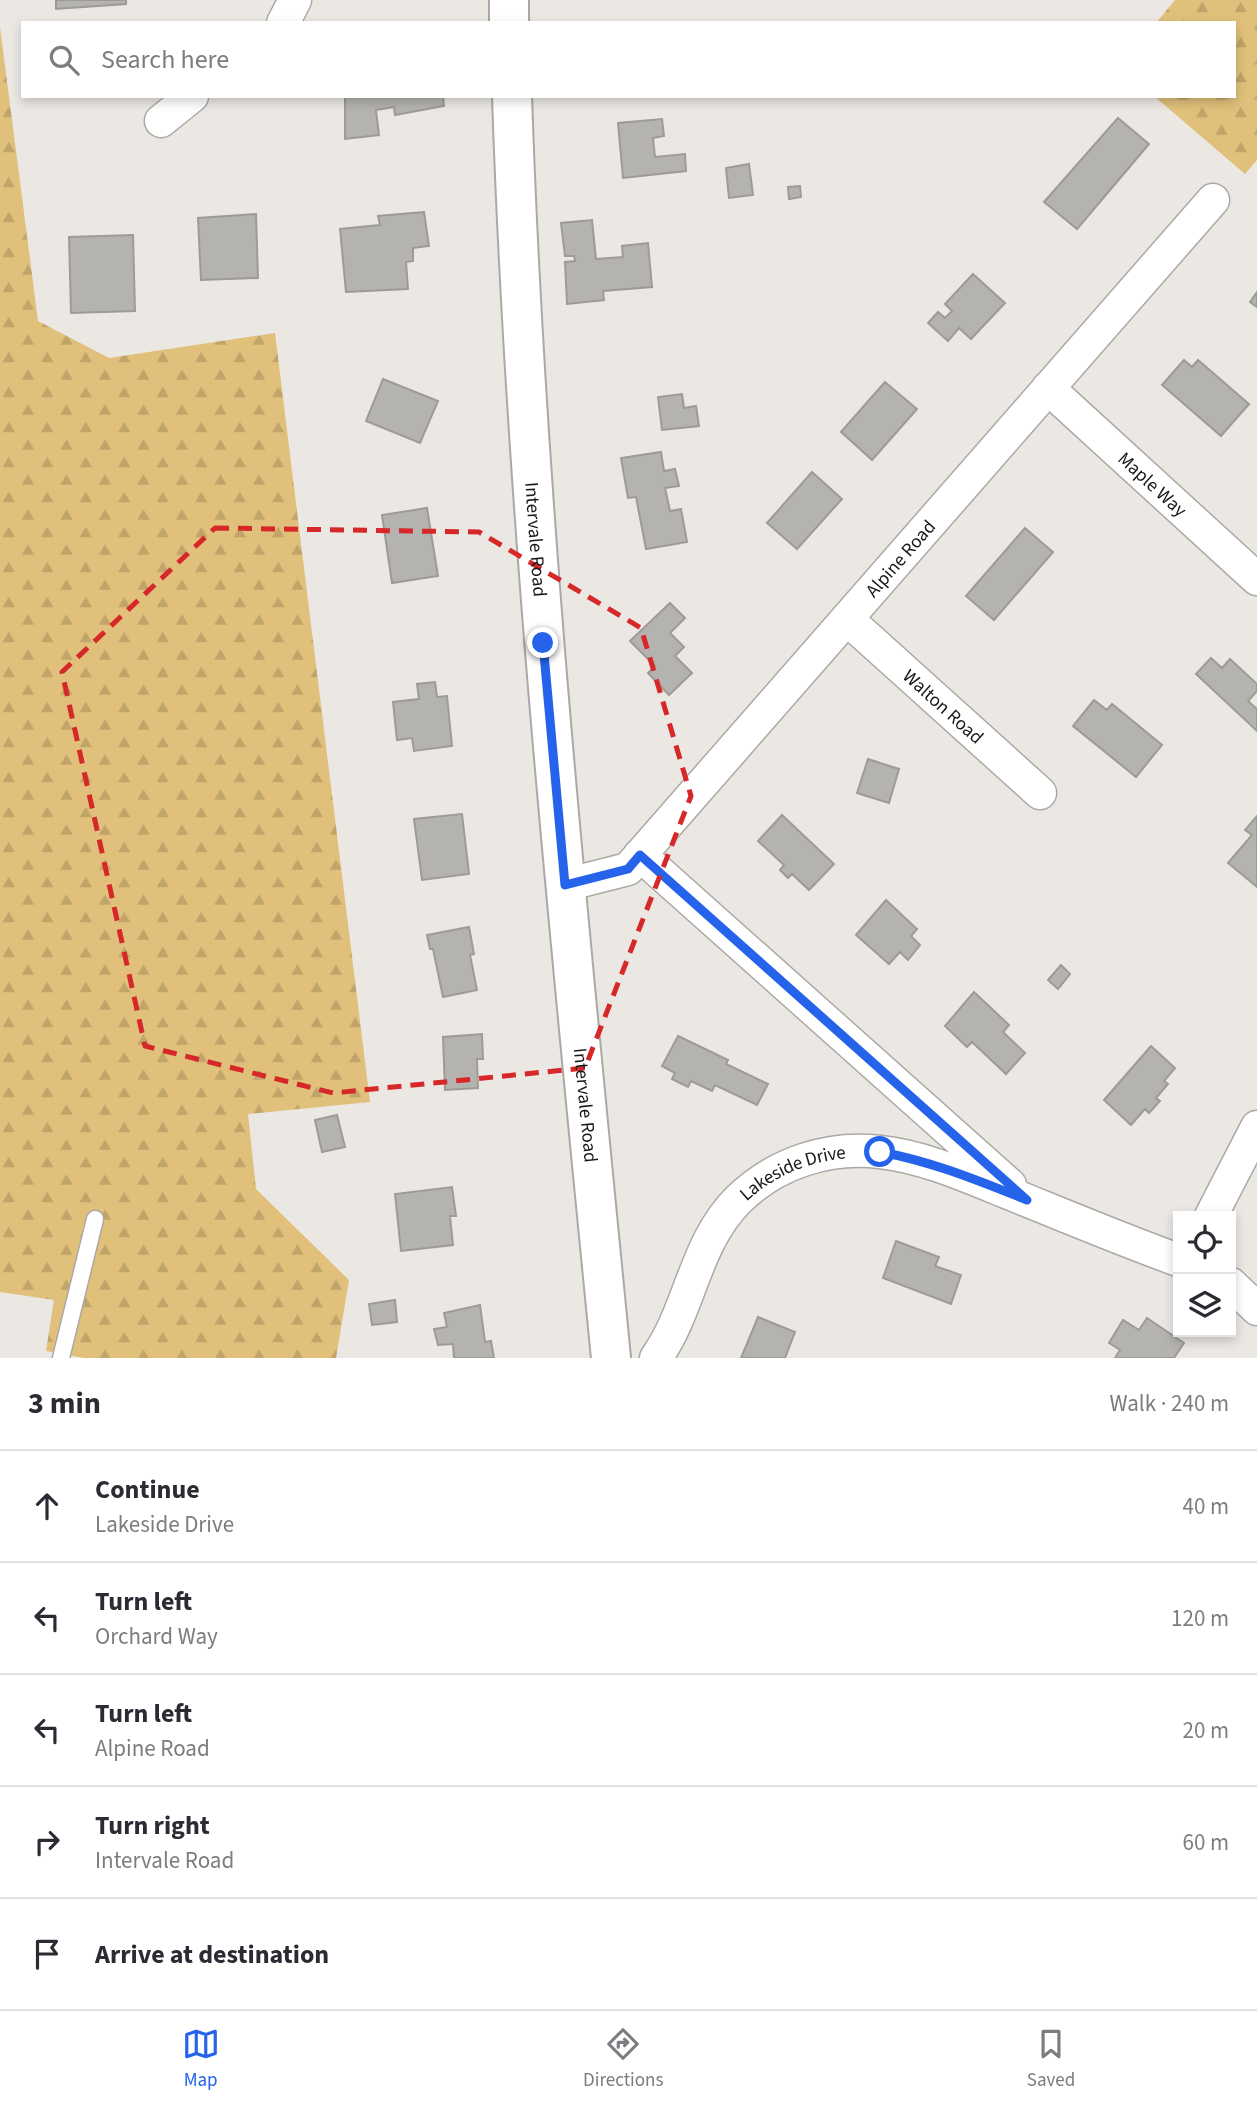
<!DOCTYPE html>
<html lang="en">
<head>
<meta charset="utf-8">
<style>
  :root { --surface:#fff; --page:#f7f7f7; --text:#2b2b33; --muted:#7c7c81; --line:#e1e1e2; --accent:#2563eb }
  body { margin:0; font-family:"Source Sans 3",sans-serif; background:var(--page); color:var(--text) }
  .controls { position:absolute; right:21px; bottom:21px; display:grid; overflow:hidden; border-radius:0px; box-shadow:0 4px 10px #0003 }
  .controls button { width:63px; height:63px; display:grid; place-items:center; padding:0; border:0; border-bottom:2px solid var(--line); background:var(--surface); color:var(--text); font:35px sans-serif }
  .stop { position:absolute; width:21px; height:21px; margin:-16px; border:5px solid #2563eb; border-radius:50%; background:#fff }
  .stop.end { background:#2563eb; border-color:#fff; box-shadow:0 2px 7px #0008 }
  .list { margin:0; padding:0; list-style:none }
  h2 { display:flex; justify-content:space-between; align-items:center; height:91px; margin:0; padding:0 28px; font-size:30px }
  h2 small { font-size:23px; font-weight:400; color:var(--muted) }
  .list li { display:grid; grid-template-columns:46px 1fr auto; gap:21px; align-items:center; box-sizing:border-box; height:112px; padding:0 28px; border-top:2px solid var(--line) }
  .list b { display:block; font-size:26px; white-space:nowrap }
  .list p { margin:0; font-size:23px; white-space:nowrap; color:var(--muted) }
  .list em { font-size:23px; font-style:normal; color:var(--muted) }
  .icon { flex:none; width:38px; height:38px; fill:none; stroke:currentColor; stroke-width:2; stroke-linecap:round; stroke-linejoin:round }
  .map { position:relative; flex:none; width:1257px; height:1358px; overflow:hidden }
  .search { position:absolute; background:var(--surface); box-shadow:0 4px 10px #0003; left:21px; right:21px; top:21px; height:77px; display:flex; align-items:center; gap:18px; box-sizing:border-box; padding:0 24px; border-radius:0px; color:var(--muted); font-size:26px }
  .sheet { height:651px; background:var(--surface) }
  nav { display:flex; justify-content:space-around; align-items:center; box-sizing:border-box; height:98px; border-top:2px solid var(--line); background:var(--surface); font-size:19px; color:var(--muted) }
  nav a { display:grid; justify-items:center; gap:4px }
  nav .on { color:var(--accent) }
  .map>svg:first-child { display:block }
  .forest { fill:url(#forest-firs) }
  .building { fill:#b5b3af; stroke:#9d9b96; stroke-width:2 }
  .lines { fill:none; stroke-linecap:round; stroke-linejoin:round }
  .lane-casing { stroke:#aca9a5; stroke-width:19 }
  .street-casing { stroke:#aca9a5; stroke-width:35 }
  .secondary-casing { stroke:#aca9a5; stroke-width:42 }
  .lane { stroke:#fff; stroke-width:16 }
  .street { stroke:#fff; stroke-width:32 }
  .secondary { stroke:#fff; stroke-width:38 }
  .route { stroke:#2563eb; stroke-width:9 }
  .marked { fill:none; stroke:#d62828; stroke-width:5; stroke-dasharray:14 9; stroke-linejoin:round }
  .labels { text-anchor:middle; stroke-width:5; stroke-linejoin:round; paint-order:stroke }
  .street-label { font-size:19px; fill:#191817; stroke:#fff }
</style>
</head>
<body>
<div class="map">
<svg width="1257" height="1358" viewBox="0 0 1257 1358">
  <defs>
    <pattern id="forest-firs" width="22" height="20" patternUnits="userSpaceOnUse" patternTransform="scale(1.75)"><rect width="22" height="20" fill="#e0c07a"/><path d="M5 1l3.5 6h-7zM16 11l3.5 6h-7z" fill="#c0a469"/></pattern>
  </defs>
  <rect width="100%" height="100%" fill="#ebe8e4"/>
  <path class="forest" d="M1175 0H1257V160L1245 174 1154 96H1234V23H1156Z
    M0 27 38 321 109 358 275 333 370 1102 248 1114 256 1189 349 1280 336 1358H84L46 1351 54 1300 0 1292Z"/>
  <path class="building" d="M56 0H126V4L56 9Z
    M345 96H443L444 106 395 115 394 107 376 110 379 135 345 139Z
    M1118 118 1149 144 1077 229 1044 202Z
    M662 119 664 136 653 138 655 157 685 154 686 171 623 178 618 123Z
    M749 164 753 195 729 198 726 168Z
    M800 186 801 197 789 199 788 187Z
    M424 212 429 246 413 248V261L406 262 408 289 346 292 340 229 380 225 378 216Z
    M256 214 258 278 201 280 198 218Z
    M592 220 596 259 623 257 622 246 648 243 652 287 603 291 604 300 567 304 565 262 575 261 574 256H565L561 223Z
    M133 235 135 311 71 313 69 237Z
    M973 274 1005 303 971 339 959 328 948 341 928 323 938 312 945 318 952 311 945 304Z
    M1257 292V307L1250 302Z
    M1184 360 1192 367 1198 360 1249 404 1221 436 1162 385Z
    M383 379 438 401 420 443 366 421Z
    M885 382 917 409 872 460 841 432Z
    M682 394 684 408 696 406 699 426 662 430 658 397Z
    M661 452 664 471 675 469 679 486 665 488 670 511 681 509 687 542 646 549 636 497 628 498 621 458Z
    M812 472 842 499 797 549 767 523Z
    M427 508 438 576 392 583 382 515Z
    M1025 528 1053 552 994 620 966 596Z
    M670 603 685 618 670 633 684 647 675 656 692 673 669 695 648 673 655 666 630 641Z
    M1211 658 1222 668 1230 659 1257 684V691L1248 701 1257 709V731L1196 674Z
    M435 682 437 697 447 696 452 746 414 751 412 738 397 740 393 702 419 699 417 684Z
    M1094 700 1107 710 1112 704 1162 745 1136 777 1073 726Z
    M868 759 899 769 889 803 857 793Z
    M462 814 469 874 422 880 414 819Z
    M782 815 834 864 809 890 792 874 788 878 780 870 784 865 758 841Z
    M1257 816V887L1228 863 1252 835 1245 830Z
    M886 900 917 929 911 936 920 945 908 960 900 952 889 964 856 935Z
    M469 927 474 954 470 955 477 990 443 997 433 949H430L427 935Z
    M1061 965 1070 974 1058 989 1048 980Z
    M974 992 1009 1025 1003 1032 1025 1053 1006 1074 972 1042 967 1047 945 1026Z
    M482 1034 483 1059H477L478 1088 445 1090 443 1037Z
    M678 1036 728 1060 726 1064 768 1084 757 1105 715 1085 712 1091 691 1081 688 1087 672 1079 675 1073 662 1066Z
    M1151 1046 1175 1068 1164 1081 1168 1084 1156 1098 1160 1101 1149 1113 1145 1109 1131 1125 1104 1100Z
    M337 1115 345 1147 322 1152 315 1120Z
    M452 1187 456 1216H450L453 1245 401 1251 395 1194Z
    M896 1241 939 1257 935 1266 961 1275 951 1304 883 1278Z
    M395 1300 397 1322 372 1325 369 1304Z
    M480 1305 485 1342 491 1341 494 1358H454L453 1344 438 1345 434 1329 447 1327 444 1313Z
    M758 1317 795 1332 785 1358H741Z
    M1147 1318 1184 1343 1174 1358H1115L1120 1350 1109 1343 1123 1320 1139 1330Z"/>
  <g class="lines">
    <g class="lane-casing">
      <path id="lane" d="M61 1358 95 1219"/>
    </g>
    <g class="street-casing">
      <g id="street">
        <path d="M283 23 295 0"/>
        <path d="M161 121 192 96"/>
        <path id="s1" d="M1048 388 1257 579"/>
        <path id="s2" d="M847 619 1040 793"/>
        <path d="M640 855 1010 1185"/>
        <path id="s3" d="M565 885 628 869 1213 200"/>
        <path d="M1211 1216 1257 1127"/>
        <path d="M1231 1284 1257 1309"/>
        <path id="s4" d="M656 1358C691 1309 694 1243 739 1199 776 1163 828 1146 880 1152 921 1156 967 1176 1006 1192 1063 1215 1120 1239 1178 1260"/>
      </g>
    </g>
    <g class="secondary-casing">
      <g id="secondary">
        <path d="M509 0V23"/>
        <path id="s5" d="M512 96C526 518 570 938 611 1358"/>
      </g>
    </g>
    <use href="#lane" class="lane"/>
    <use href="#street" class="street"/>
    <use href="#secondary" class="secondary"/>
  </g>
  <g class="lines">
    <path class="route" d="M543 643 565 885 628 869 640 855 1027 1200C979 1181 931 1161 880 1152"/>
  </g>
  <path class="marked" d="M215 528 479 532 641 628 691 796 585 1068 333 1093 145 1046 62 672Z"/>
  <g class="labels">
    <g class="street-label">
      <text dy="7" stroke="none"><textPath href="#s1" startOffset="142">Maple Way</textPath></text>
      <text dy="7" stroke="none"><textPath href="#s5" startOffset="444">Intervale Road</textPath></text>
      <text dy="7" stroke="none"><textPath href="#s3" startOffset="478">Alpine Road</textPath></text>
      <text dy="7" stroke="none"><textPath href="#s2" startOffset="130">Walton Road</textPath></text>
      <text dy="7" stroke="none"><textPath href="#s5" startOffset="1012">Intervale Road</textPath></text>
      <text dy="7" stroke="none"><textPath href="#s4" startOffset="242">Lakeside Drive</textPath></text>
    </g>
  </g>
</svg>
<div class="controls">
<button><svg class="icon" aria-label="locate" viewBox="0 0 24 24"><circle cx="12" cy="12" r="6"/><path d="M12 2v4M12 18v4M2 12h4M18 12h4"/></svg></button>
<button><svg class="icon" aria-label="layers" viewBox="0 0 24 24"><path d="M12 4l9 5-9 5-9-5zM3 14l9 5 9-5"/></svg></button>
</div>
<div class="stop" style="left:880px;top:1152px"></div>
<div class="stop end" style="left:543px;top:643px"></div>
<div class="search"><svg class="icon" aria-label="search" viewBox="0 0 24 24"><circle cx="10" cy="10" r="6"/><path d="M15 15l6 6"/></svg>Search here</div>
</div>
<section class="sheet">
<h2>3 min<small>Walk · 240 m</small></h2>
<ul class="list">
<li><svg class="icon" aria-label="ahead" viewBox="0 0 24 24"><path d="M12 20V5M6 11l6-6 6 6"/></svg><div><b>Continue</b><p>Lakeside Drive</p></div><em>40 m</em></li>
<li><svg class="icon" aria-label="left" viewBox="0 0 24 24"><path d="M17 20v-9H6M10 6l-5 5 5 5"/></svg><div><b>Turn left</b><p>Orchard Way</p></div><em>120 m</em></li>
<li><svg class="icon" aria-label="left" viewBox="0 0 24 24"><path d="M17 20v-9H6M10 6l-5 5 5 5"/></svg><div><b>Turn left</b><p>Alpine Road</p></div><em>20 m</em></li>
<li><svg class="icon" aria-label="right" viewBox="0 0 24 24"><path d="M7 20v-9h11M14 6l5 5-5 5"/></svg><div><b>Turn right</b><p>Intervale Road</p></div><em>60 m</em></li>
<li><svg class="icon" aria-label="arrive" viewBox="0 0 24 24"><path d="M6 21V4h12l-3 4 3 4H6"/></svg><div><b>Arrive at destination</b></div></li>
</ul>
</section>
<nav>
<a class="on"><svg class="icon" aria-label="map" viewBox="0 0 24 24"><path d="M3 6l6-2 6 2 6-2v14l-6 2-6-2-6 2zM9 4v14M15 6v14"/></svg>Map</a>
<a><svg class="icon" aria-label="directions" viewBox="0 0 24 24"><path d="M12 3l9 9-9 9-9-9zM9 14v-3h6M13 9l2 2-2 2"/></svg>Directions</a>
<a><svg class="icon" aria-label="saved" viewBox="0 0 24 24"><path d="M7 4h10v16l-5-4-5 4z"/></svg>Saved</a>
</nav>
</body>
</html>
